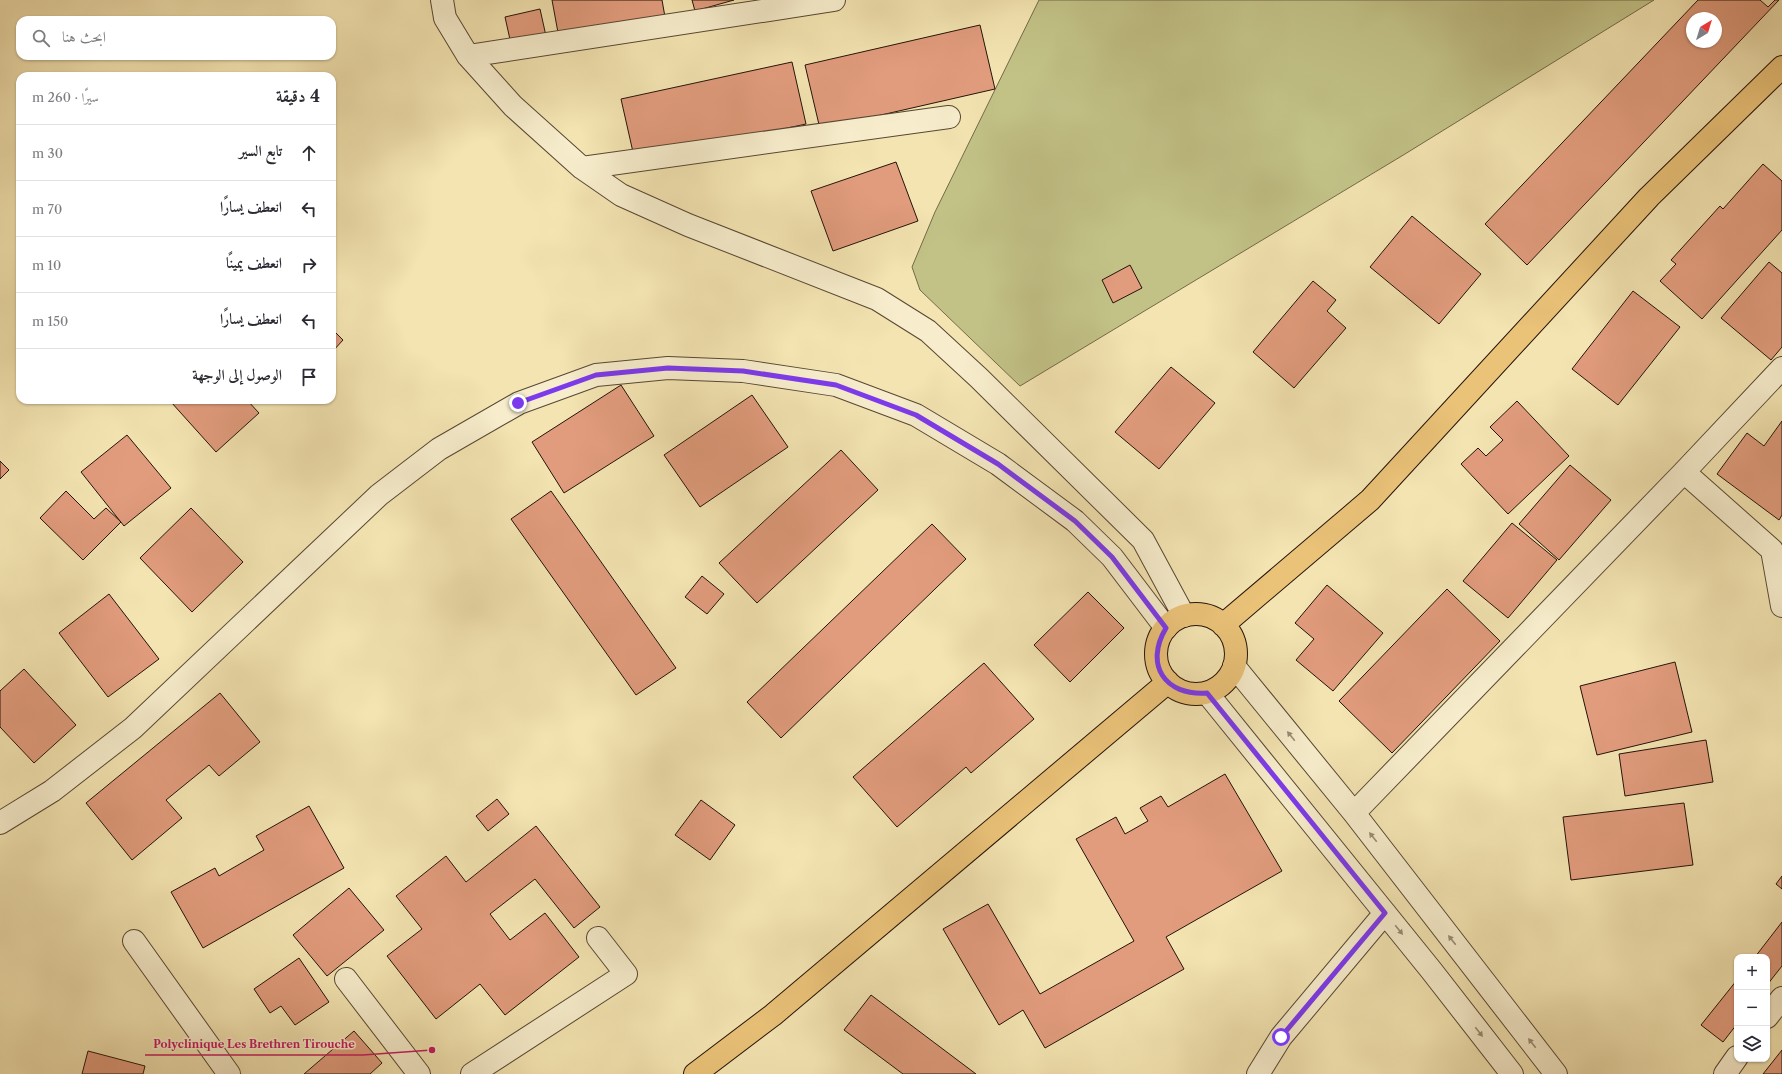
<!DOCTYPE html>
<html lang="ar">
<head>
<meta charset="utf-8">
<style>
  :root { --surface:#fff; --page:#f2f2f3; --text:#2b2b33; --muted:#7c7c81; --line:#e1e1e2 }
  body { margin:0; font-family:"Libre Caslon Text",Amiri,serif; background:var(--page); color:var(--text); direction:rtl }
  .controls { position:absolute; right:12px; bottom:12px; display:grid; overflow:hidden; border-radius:8px; box-shadow:0 1px 3px #0004 }
  .controls button { width:36px; height:36px; display:grid; place-items:center; padding:0; border:0; border-bottom:1px solid var(--line); background:var(--surface); color:var(--text); font:20px sans-serif }
  .compass { position:absolute; left:1686px; top:12px; width:36px; height:36px; border-radius:50%; background:var(--surface); box-shadow:0 1px 3px #0004; rotate:38deg }
  .stop { position:absolute; width:12px; height:12px; margin:-9px; border:3px solid #7c3aed; border-radius:50%; background:#fff }
  .stop.end { background:#7c3aed; border-color:#fff; box-shadow:0 1px 4px #0008 }
  .list { margin:0; padding:0; list-style:none }
  h2 { display:flex; justify-content:space-between; align-items:center; height:52px; margin:0; padding:0 16px; font-size:17px }
  h2 small { font-size:13px; font-weight:400; color:var(--muted) }
  .list li { display:grid; grid-template-columns:26px 1fr auto; gap:12px; align-items:center; box-sizing:border-box; height:56px; padding:0 16px; border-top:1px solid var(--line) }
  .list b { display:block; font-size:15px; white-space:nowrap }
  .list em { font-size:13px; font-style:normal; color:var(--muted) }
  .icon { flex:none; width:22px; height:22px; fill:none; stroke:currentColor; stroke-width:2; stroke-linecap:round; stroke-linejoin:round }
  .map { position:relative; flex:none; width:1782px; height:1074px; overflow:hidden; direction:ltr }
  .search { position:absolute; background:var(--surface); box-shadow:0 1px 3px #0004; left:16px; top:16px; width:320px; height:44px; display:flex; align-items:center; gap:10px; box-sizing:border-box; padding:0 14px; border-radius:12px; color:var(--muted); font-size:15px }
  .panel { position:absolute; background:var(--surface); box-shadow:0 1px 3px #0004; left:16px; top:72px; width:320px; height:332px; border-radius:12px; direction:rtl }
  .map>svg:first-child { display:block }
  .green { fill:#c2c287; stroke:#736a48 }
  .building { fill:#e19c7d; stroke:#241309; fill-rule:evenodd }
  .lines { fill:none; stroke-linecap:round; stroke-linejoin:round }
  .minor-casing { stroke:#584733; stroke-width:24 }
  .major-casing { stroke:#241309; stroke-width:24 }
  .minor { stroke:#f7edcc; stroke-width:22 }
  .major { stroke:#eac278; stroke-width:22 }
  .oneway { fill:#988b74 }
  .route { stroke:#7c3aed; stroke-width:5 }
  .leader { fill:none; stroke:#c2185b; stroke-width:1.5 }
  .callout-dot { fill:#c2185b; stroke:#f7edcc; stroke-width:1.5 }
  .callout-label { font-size:11px; text-anchor:middle; font-weight:bold; fill:#c2185b; stroke:#f7edcc; stroke-width:3; stroke-linejoin:round; paint-order:stroke }
</style>
</head>
<body>
<div class="map">
<svg width="1782" height="1074" viewBox="0 0 1782 1074">
  <rect width="100%" height="100%" fill="#f3e4b1"/>
  <filter id="stains"><feTurbulence type="fractalNoise" baseFrequency=".005" numOctaves="4"/><feColorMatrix values="0 0 0 0 .2 0 0 0 0 .09 0 0 0 0 .02 0 0 0 .5 -.17"/></filter>
  <radialGradient id="worn" r=".72"><stop offset=".6" stop-color="#630" stop-opacity="0"/><stop offset="1" stop-color="#630" stop-opacity=".3"/></radialGradient>
  <path class="green" d="M1039 0H1654L1405 154 1020 386 920 290 912 267 935 212Z"/>
  <path class="building" d="M552 0H662L665 17 559 38Z
    M692 0H734L695 11Z
    M1698 0H1760L1768 7 1775 0H1779L1527 265 1485 224ZM1692 18H1716V42H1692Z
    M540 9 546 36 511 44 505 17Z
    M980 25 995 89 820 129 805 65Z
    M792 62 806 124 635 161 621 99Z
    M896 162 918 221 833 251 811 191Z
    M1763 164 1782 181V230L1702 319 1660 281 1676 264 1671 260 1720 206 1723 209Z
    M1412 216 1481 274 1439 324 1370 267Z
    M1769 262 1782 273V347L1771 360 1721 318Z
    M1130 265 1142 288 1113 303 1102 280Z
    M1313 281 1336 300 1327 311 1346 328 1294 388 1253 352Z
    M1633 291 1680 327 1618 405 1572 369Z
    M332 329 343 340 332 352Z
    M1171 367 1215 403 1159 469 1115 432Z
    M621 385 654 436 564 493 532 442Z
    M752 395 788 447 700 507 664 455Z
    M174 400H247L259 413 216 452 171 402Z
    M1517 401 1569 456 1508 514 1461 464 1478 448 1486 456 1503 440 1490 427Z
    M1782 421V515L1779 520 1717 474 1747 433 1764 446Z
    M127 435 171 488 124 526 81 472Z
    M841 450 878 490 757 603 719 563Z
    M0 461 9 470 0 479Z
    M1570 465 1611 500 1559 560 1519 524Z
    M66 491 94 519 106 508 121 522 83 560 40 518Z
    M551 491 676 668 636 695 511 519Z
    M191 508 243 562 192 612 140 558Z
    M1512 523 1557 560 1508 618 1463 581Z
    M932 524 966 559 781 738 747 702Z
    M702 576 724 594 707 614 685 597Z
    M1327 585 1383 633 1333 691 1296 660 1314 639 1295 623Z
    M1447 589 1500 641 1392 753 1339 701Z
    M1088 592 1124 628 1070 682 1034 645Z
    M109 594 159 659 108 697 59 633Z
    M1675 662 1692 732 1597 755 1580 686Z
    M984 663 1034 719 971 773 966 767 897 827 853 777Z
    M24 669 76 725 34 763 0 727V691Z
    M220 693 260 742 219 776 209 765 166 800 182 818 132 860 86 803Z
    M1706 740 1713 782 1625 796 1619 754Z
    M1225 774 1282 871 1166 937 1184 969 1045 1048 1023 1010 999 1025 943 929 988 904 1040 994 1134 941 1076 839 1116 817 1125 834 1148 821 1140 808 1161 796 1168 807Z
    M497 799 509 814 488 831 476 816Z
    M701 800 735 825 710 860 675 835Z
    M1684 803 1693 865 1571 880 1563 817Z
    M309 806 344 868 203 948 171 892 215 868 219 876 264 850 256 836Z
    M536 826 600 907 574 928 535 879 490 914 510 940 545 913 579 957 505 1015 480 984 436 1019 387 956 422 929 396 896 446 856 466 882Z
    M1782 876V889L1776 884Z
    M349 888 384 930 327 976 293 935Z
    M1782 922V966L1767 985V957H1755Z
    M299 958 329 1002 295 1025 281 1006 270 1013 254 989Z
    M1737 980V1024L1723 1042 1701 1025Z
    M871 995 976 1074H903L844 1030Z
    M354 1031 382 1063 370 1074H304Z
    M1782 1050V1074H1763Z
    M88 1051 145 1066 143 1074H82Z"/>
  <g class="lines">
    <g class="minor-casing">
      <path id="minor" d="M442 0 445 18 468 56 513 106 582 168 621 195 688 225 877 299 928 331 979 378 1143 540 1184 616
        M468 56 834 0
        M582 168 949 117
        M1684 472 1772 550 1782 606
        M1234 666 1354 813 1556 1074
        M1207 693 1431 970 1512 1074
        M1354 813 1684 472 1782 368
        M0 823 52 791 133 728 379 495 439 449 519 403 596 375 668 368 743 371 836 385 916 415 998 464 1075 521 1112 557 1166 628
        M134 941 229 1074
        M346 979 419 1074
        M1767 1017 1782 998
        M472 1074 626 974 598 938
        M1258 1074 1281 1037 1385 913
        M1725 1074 1737 1057"/>
    </g>
    <g class="major-casing">
      <path id="major" d="M1156 654a40 40 0 1 1 80 0a40 40 0 1 1-80 0Z
        M1223 625 1370 500 1649 197 1782 67
        M695 1074 773 1015 1168 682"/>
    </g>
    <use href="#minor" class="minor"/>
    <use href="#major" class="major"/>
  </g>
  <defs><path id="oneway-solid" d="M-6-.8H1V-3.2L6.5 0L1 3.2V.8H-6Z"/></defs>
  <g class="oneway">
    <use href="#oneway-solid" transform="translate(1291 736) rotate(-129)"/>
    <use href="#oneway-solid" transform="translate(1373 837) rotate(-128)"/>
    <use href="#oneway-solid" transform="translate(1399 930) rotate(51)"/>
    <use href="#oneway-solid" transform="translate(1452 940) rotate(-128)"/>
    <use href="#oneway-solid" transform="translate(1479 1032) rotate(52)"/>
    <use href="#oneway-solid" transform="translate(1532 1043) rotate(-128)"/>
  </g>
  <g class="lines">
    <path class="route" d="M518 403 596 375 668 368 743 371 836 385 916 415 998 464 1075 521 1112 557 1166 628C1144 665 1165 696 1207 693L1385 913 1281 1037"/>
  </g>
  <path class="leader" d="M432 1050L363 1055H145"/>
  <circle class="callout-dot" cx="432" cy="1050" r="4"/>
  <g class="callout-label">
    <text x="254" y="1048">Polyclinique Les Brethren Tirouche</text>
  </g>
  <rect width="100%" height="100%" filter="url(#stains)"/>
  <rect width="100%" height="100%" fill="url(#worn)"/>
</svg>
<div class="controls">
<button>+</button>
<button>−</button>
<button><svg class="icon" aria-label="layers" viewBox="0 0 24 24"><path d="M12 4l9 5-9 5-9-5zM3 14l9 5 9-5"/></svg></button>
</div>
<svg class="compass" viewBox="-18 -18 36 36"><path d="M0-13l5 13h-10z" fill="#e53935"/><path d="M0 13l5-13h-10z" fill="#7c7c81"/></svg>
<div class="stop" style="left:1281px;top:1037px"></div>
<div class="stop end" style="left:518px;top:403px"></div>
<div class="search"><svg class="icon" aria-label="search" viewBox="0 0 24 24"><circle cx="10" cy="10" r="6"/><path d="M15 15l6 6"/></svg>ابحث هنا</div>
<section class="panel">
<h2>4 دقيقة<small>سيرًا · 260 m</small></h2>
<ul class="list">
<li><svg class="icon" aria-label="ahead" viewBox="0 0 24 24"><path d="M12 20V5M6 11l6-6 6 6"/></svg><div><b>تابع السير</b></div><em>30 m</em></li>
<li><svg class="icon" aria-label="left" viewBox="0 0 24 24"><path d="M17 20v-9H6M10 6l-5 5 5 5"/></svg><div><b>انعطف يسارًا</b></div><em>70 m</em></li>
<li><svg class="icon" aria-label="right" viewBox="0 0 24 24"><path d="M7 20v-9h11M14 6l5 5-5 5"/></svg><div><b>انعطف يمينًا</b></div><em>10 m</em></li>
<li><svg class="icon" aria-label="left" viewBox="0 0 24 24"><path d="M17 20v-9H6M10 6l-5 5 5 5"/></svg><div><b>انعطف يسارًا</b></div><em>150 m</em></li>
<li><svg class="icon" aria-label="arrive" viewBox="0 0 24 24"><path d="M6 21V4h12l-3 4 3 4H6"/></svg><div><b>الوصول إلى الوجهة</b></div></li>
</ul>
</section>
</div>
</body>
</html>
